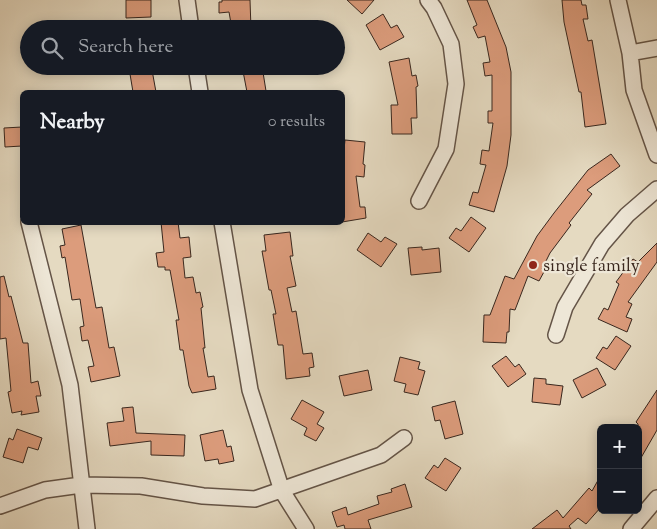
<!DOCTYPE html>
<html lang="en">
<head>
<meta charset="utf-8">
<style>
  :root { --surface:#171b24; --page:#242831; --text:#f1f3f6; --muted:#9ea1a6; --line:#363941 }
  body { margin:0; font-family:"Sorts Mill Goudy",serif; background:var(--page); color:var(--text) }
  .controls { position:absolute; right:15px; bottom:15px; display:grid; overflow:hidden; border-radius:8px; box-shadow:0 2px 12px #0003 }
  .controls button { width:45px; height:45px; display:grid; place-items:center; padding:0; border:0; border-bottom:1px solid var(--line); background:var(--surface); color:var(--text); font:25px sans-serif }
  .list { margin:0; padding:0; list-style:none }
  h2 { display:flex; justify-content:space-between; align-items:center; height:65px; margin:0; padding:0 20px; font-size:21px }
  h2 small { font-size:16px; font-weight:400; color:var(--muted) }
  .icon { flex:none; width:28px; height:28px; fill:none; stroke:currentColor; stroke-width:2; stroke-linecap:round; stroke-linejoin:round }
  .map { position:relative; flex:none; width:657px; height:529px; overflow:hidden }
  .search { position:absolute; background:var(--surface); box-shadow:0 2px 12px #0003; left:20px; top:20px; width:325px; height:55px; display:flex; align-items:center; gap:12px; box-sizing:border-box; padding:0 18px; border-radius:28px; color:var(--muted); font-size:19px }
  .panel { position:absolute; background:var(--surface); box-shadow:0 2px 12px #0003; left:20px; top:90px; width:325px; height:135px; border-radius:8px }
  .map>svg:first-child { display:block }
  .building { fill:#dc9c7c; stroke:#39271e }
  .lines { fill:none; stroke-linecap:round; stroke-linejoin:round }
  .minor-casing { stroke:#645447; stroke-width:18 }
  .minor { stroke:#eee7d7; stroke-width:15 }
  .poi-dot { fill:#8f2418; stroke:#eee7d7; stroke-width:2 }
  .labels { text-anchor:middle; stroke-width:4.5; stroke-linejoin:round; paint-order:stroke }
  .poi-label { font-size:18px; fill:#39271e; stroke:#eee7d7; text-anchor:start }
</style>
</head>
<body>
<div class="map">
<svg width="657" height="529" viewBox="0 0 657 529">
  <rect width="100%" height="100%" fill="#e5dac1"/>
  <filter id="stains"><feTurbulence type="fractalNoise" baseFrequency=".004" numOctaves="4"/><feColorMatrix values="0 0 0 0 .2 0 0 0 0 .09 0 0 0 0 .02 0 0 0 .5 -.17"/></filter>
  <radialGradient id="worn" r=".72"><stop offset=".6" stop-color="#630" stop-opacity="0"/><stop offset="1" stop-color="#630" stop-opacity=".3"/></radialGradient>
  <path class="building" d="M126 0H151V17L126 18Z
    M222 0H250L251 29H232L229 12 219 13V2H222Z
    M347 0H374L362 14Z
    M467 0H487L506 47 511 72V135L507 166 494 212 469 205 473 192 478 193 486 165 480 164 482 150 489 151 493 123H488V111H492V75L485 76 483 63 490 62 485 36 478 38 473 27 477 25Z
    M562 0H581L582 5H586L588 19H583L588 41 592 40 606 124 585 127 581 92H579L564 22Z
    M383 14 391 28 397 25 404 37 380 50 366 25Z
    M409 58 412 76 416 75 418 86 416 87 417 118H411L412 134H392L391 105H398L389 62Z
    M242 66H262L266 91 247 92Z
    M152 70 156 92H133L130 74Z
    M22 127V146L5 147 4 128Z
    M345 140 365 142 363 164 365 165 364 177 356 176 360 207H365L366 218 342 222V168Z
    M611 154 620 166 587 190 592 194 569 223 571 225 550 253 542 269 545 270 539 281 528 276 515 310 510 309 509 332H507L506 343 483 342 484 315H490L505 276 514 279 537 236 554 213 588 170Z
    M471 217 486 228 469 252 449 238 456 228 461 231Z
    M161 222H178L180 238 189 237 191 257 183 258 185 278 193 277 196 293 200 292 203 307 201 308 205 348H203L208 377 214 376 216 389 192 393 189 386 183 350H180L176 320H179L170 270H165V267H158L156 253 164 252Z
    M81 225 96 308 102 307 109 348 114 347 120 376 91 382 88 367 94 366 88 340 82 341 80 327 84 326 80 299 72 300 65 257 62 258 60 246 65 245 62 229Z
    M290 232 293 256H290L296 286 287 288 292 312 296 311 303 354 312 353 314 367 309 368 310 376 286 379 283 345H278L273 314H276L271 290H269L262 251H266L264 235Z
    M368 233 381 242 385 237 397 244 381 267 357 250Z
    M657 243V262L628 302 632 304 626 317 632 319 627 332 598 319 604 308 608 310 619 284 616 282 633 259 638 262Z
    M422 247V250L439 248 441 272 411 275 408 248Z
    M4 276 9 297 11 296 23 343H28L31 383 38 381 41 396H36L39 412 21 415 22 411 12 413 8 392 11 391 6 338 0 339V277Z
    M616 336 631 346 615 370 596 358 603 347 607 349Z
    M506 356 515 367 519 364 526 374 508 387 492 366Z
    M400 357 420 362 418 369 425 371 418 395 404 392 406 384 394 381Z
    M597 368 606 385 582 398 573 380Z
    M368 370 372 390 344 396 339 376Z
    M534 378 546 379V384L563 386 560 405 532 402Z
    M657 390V430L638 463V424L636 422Z
    M302 400 324 412 317 424 324 428 316 441 304 435 307 428 291 419Z
    M455 401 463 434 445 439 440 420 435 421 432 407Z
    M133 407 136 433 185 435 184 456 151 455V441L110 446 107 423 124 421 122 408Z
    M17 429 42 438 38 450 28 447 23 463 3 457 9 438 13 440Z
    M223 430 227 447 231 446 234 461 219 464 218 459 205 461 200 435Z
    M445 458 461 468 446 491 425 478 434 465 438 468Z
    M601 475V507L586 524 578 518 569 526 571 529H532L557 510 563 518 589 488 592 491Z
    M405 484 412 507 368 520 371 529H345L344 525 337 527 332 512 346 507 348 515 379 504 377 496 392 492 391 489Z"/>
  <g class="lines">
    <g class="minor-casing">
      <path id="minor" d="M187 0 191 29
        M618 0 630 53 634 90 657 155
        M630 53 657 48
        M196 66 200 92
        M419 201 446 149 456 84 451 44 434 8 428 0
        M29 222 70 385 87 529
        M222 222 250 390 282 491 306 529
        M556 335 565 307 602 244 627 215 657 189
        M0 506 45 490 81 485 141 486 203 496 255 499 381 455 404 438
        M631 529 657 498"/>
    </g>
    <use href="#minor" class="minor"/>
  </g>
  <circle class="poi-dot" cx="533" cy="265" r="5"/>
  <g class="labels">
    <g class="poi-label">
      <text x="543" y="271">single family</text>
    </g>
  </g>
  <rect width="100%" height="100%" filter="url(#stains)"/>
  <rect width="100%" height="100%" fill="url(#worn)"/>
</svg>
<div class="controls">
<button>+</button>
<button>−</button>
</div>
<div class="search"><svg class="icon" aria-label="search" viewBox="0 0 24 24"><circle cx="10" cy="10" r="6"/><path d="M15 15l6 6"/></svg>Search here</div>
<section class="panel">
<h2>Nearby<small>0 results</small></h2>
<ul class="list">
</ul>
</section>
</div>
</body>
</html>
